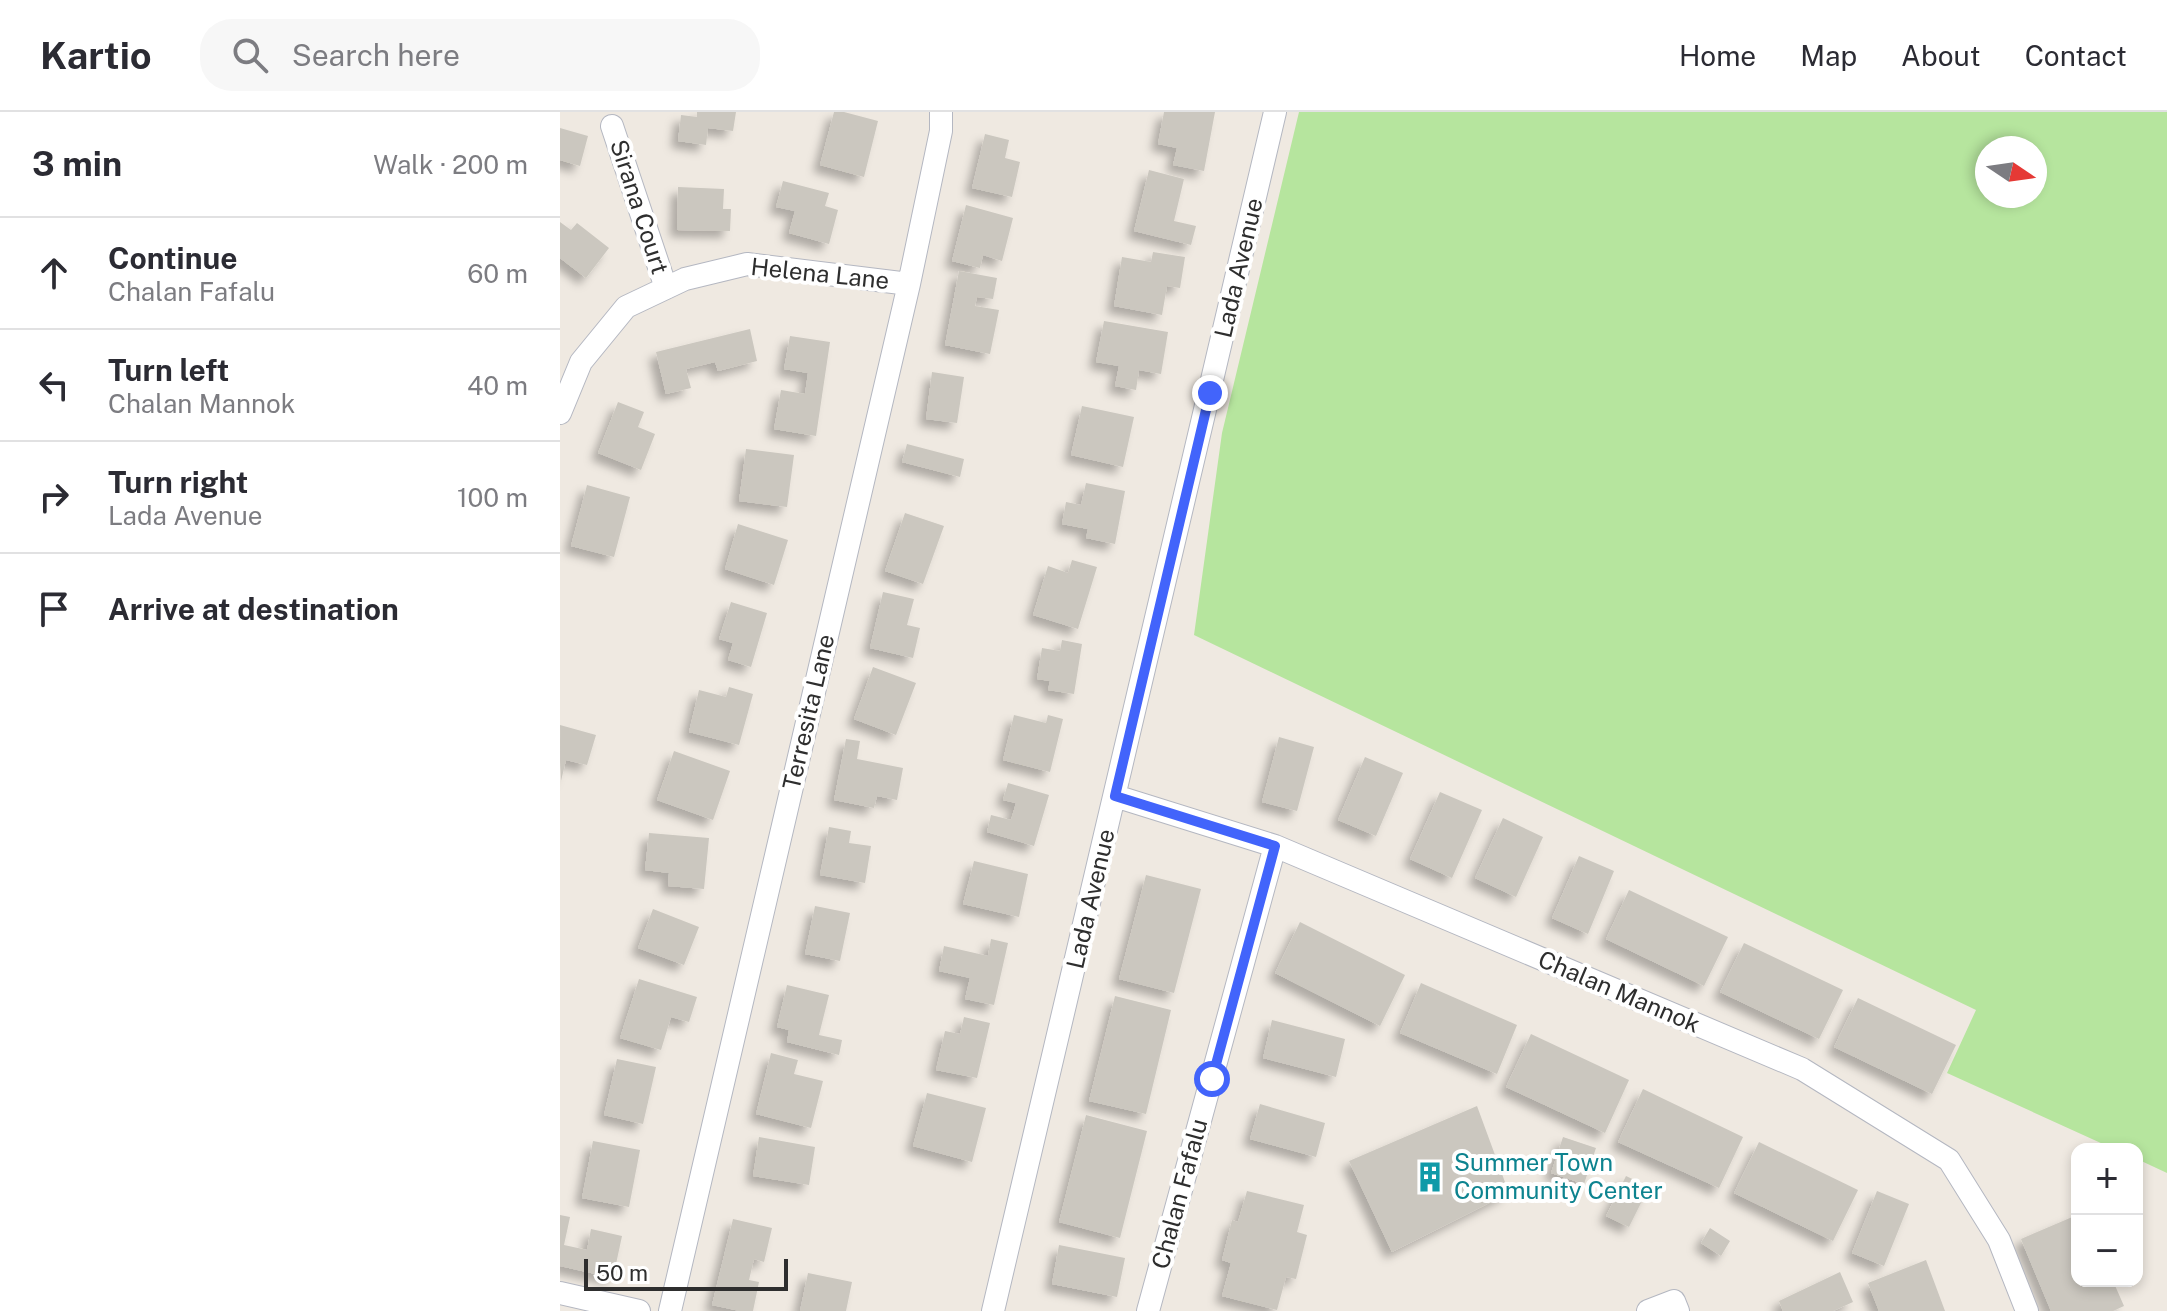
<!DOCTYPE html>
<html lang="en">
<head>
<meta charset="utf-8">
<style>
  :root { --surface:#fff; --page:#f7f7f7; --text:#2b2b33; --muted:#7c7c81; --line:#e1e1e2 }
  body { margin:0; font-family:"Public Sans",sans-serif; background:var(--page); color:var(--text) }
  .controls { position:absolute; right:24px; bottom:24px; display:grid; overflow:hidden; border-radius:16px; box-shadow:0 4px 12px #0003 }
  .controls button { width:72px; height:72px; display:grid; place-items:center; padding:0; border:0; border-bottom:2px solid var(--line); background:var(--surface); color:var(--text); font:40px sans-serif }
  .compass { position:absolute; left:1415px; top:24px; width:72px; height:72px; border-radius:50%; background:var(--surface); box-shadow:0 4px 12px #0003; rotate:103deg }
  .scale { position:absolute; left:24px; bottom:20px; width:204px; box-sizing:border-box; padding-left:8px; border:4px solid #2e2e2e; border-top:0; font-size:22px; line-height:28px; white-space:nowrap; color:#2e2e2e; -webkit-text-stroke:6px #fff; paint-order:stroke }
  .stop { position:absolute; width:24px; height:24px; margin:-18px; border:6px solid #4264fb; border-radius:50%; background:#fff }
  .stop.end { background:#4264fb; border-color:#fff; box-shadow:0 2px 8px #0008 }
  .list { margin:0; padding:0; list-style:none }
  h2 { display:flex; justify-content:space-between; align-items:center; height:104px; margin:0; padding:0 32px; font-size:34px }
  h2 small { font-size:26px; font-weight:400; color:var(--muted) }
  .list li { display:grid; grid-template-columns:52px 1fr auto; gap:24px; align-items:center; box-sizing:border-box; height:112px; padding:0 32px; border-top:2px solid var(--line) }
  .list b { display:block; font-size:30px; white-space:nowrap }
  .list p { margin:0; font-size:26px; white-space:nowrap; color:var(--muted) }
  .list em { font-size:26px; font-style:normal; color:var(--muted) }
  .icon { flex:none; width:44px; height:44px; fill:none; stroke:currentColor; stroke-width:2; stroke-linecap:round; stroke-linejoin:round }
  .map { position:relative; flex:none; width:1607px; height:1199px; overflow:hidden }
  header { display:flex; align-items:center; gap:48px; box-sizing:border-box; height:112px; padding:0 40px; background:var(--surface); border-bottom:2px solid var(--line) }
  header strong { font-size:38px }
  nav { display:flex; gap:44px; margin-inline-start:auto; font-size:28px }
  .search { width:560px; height:72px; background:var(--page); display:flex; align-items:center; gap:20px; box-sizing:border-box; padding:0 28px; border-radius:32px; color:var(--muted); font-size:30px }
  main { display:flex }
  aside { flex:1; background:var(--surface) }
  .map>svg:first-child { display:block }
  .green { fill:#b6e59e; fill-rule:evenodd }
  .building { fill:#cbc7bf; filter:url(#shadow) }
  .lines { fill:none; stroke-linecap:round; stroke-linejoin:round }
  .minor-casing { stroke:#b4b7c1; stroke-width:24 }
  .minor { stroke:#fff; stroke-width:22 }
  .route { stroke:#4264fb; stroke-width:10 }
  .labels { text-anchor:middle; stroke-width:8; stroke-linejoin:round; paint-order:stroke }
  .street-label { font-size:24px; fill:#2e2e2e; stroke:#fff }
  .culture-label { font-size:24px; fill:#0d838f; stroke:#fff; text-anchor:start }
</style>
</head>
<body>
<header>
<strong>Kartio</strong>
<div class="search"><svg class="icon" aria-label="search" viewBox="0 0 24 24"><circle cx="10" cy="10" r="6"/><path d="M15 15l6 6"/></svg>Search here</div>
<nav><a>Home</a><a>Map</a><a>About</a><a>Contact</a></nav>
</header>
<main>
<aside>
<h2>3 min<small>Walk · 200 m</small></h2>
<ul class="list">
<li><svg class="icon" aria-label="ahead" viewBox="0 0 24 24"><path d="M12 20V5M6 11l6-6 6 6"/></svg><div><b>Continue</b><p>Chalan Fafalu</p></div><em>60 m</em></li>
<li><svg class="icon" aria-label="left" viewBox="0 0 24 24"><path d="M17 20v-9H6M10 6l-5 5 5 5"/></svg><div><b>Turn left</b><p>Chalan Mannok</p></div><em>40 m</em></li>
<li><svg class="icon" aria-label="right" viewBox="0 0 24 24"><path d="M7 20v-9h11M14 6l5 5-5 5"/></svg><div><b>Turn right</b><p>Lada Avenue</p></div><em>100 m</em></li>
<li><svg class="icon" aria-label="arrive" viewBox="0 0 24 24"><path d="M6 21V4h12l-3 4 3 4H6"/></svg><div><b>Arrive at destination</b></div></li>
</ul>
</aside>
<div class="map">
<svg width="1607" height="1199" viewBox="0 0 1607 1199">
  <defs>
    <filter id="shadow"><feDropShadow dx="-7" dy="7" stdDeviation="4" flood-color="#0004"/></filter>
  </defs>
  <rect width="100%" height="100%" fill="#efe9e1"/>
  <path class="green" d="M739 0H1607V1061L1577 1047V1037H1554L1387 961 1416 898 634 523 662 321ZM1427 36H1475V84H1427Z"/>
  <path class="building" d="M137 0H176L173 19 148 16 146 33 118 29 121 3 137 5Z
    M274 0H284L318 9 304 65 260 53Z
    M604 0H655L644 59 613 53 617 36 598 32Z
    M0 16 28 24 20 54 0 48Z
    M425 22 449 28 445 46 460 50 452 85 412 76Z
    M589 58 624 67 614 109 636 114 631 133 574 119Z
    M223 69 269 81 265 94 278 98 269 132 229 121 235 99 216 95Z
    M118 75 164 77 163 97H171L170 119 117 118Z
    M406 93 453 106 442 149 423 143 420 156 392 149Z
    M0 110 11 118 17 111 49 136 26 166 0 146Z
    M593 140 625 145 620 176 607 174 602 203 554 194 562 145 591 150Z
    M399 159 437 166 433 187 417 185 415 194 439 198 430 242 385 233Z
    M544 209 608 220 601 262 579 258 576 278 555 274 559 254 536 250Z
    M190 217 197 249 158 259 155 250 126 257 131 276 106 282 96 240Z
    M230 224 270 230 256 324 214 317 221 278 245 282 248 261 224 257Z
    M372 260 404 265 397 311 366 307Z
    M58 290 84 300 78 315 95 322 81 358 38 341Z
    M522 294 574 305 563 355 511 343Z
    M347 332 404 347 400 365 342 350Z
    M186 337 234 343 227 395 179 389Z
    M526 371 565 379 555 432 526 426 528 417 502 412 506 390 521 393Z
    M27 373 70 385 54 445 11 434Z
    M345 401 384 414 363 472 325 459Z
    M178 412 228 428 214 473 165 457Z
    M512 448 537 455 518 517 473 503 488 454 508 461Z
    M323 480 354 487 347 513 360 516 353 546 310 536Z
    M171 490 207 501 191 555 168 548 173 531 159 527Z
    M502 528 522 532 514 582 488 578 490 569 477 567 482 536 500 539Z
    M313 555 356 571 336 623 294 607Z
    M169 575 193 582 179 633 129 620 139 578 166 585Z
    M454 603 486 611 488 603 503 607 490 660 443 648Z
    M0 613 36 623 27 653 6 648 1 669Z
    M719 625 754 635 737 699 702 690Z
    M286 627 300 629 297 647 343 656 337 688 317 684 314 696 274 688Z
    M114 639 170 659 153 708 97 688Z
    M805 645 843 661 816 724 778 708Z
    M448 671 489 683 474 734 427 720 431 703 451 708 456 691 443 688Z
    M880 680 922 698 892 766 850 747Z
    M943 706 983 725 956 785 915 766Z
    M269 715 291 719 289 731 311 734 305 771 260 763Z
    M89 721 149 726 144 777 108 774 109 761 85 758Z
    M1019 744 1054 759 1028 822 992 806Z
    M414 749 468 762 459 805 403 792Z
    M586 763 641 777 614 881 559 867Z
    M1069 778 1168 825 1144 874 1046 827Z
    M255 794 290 801 280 849 245 842Z
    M93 797 139 815 124 853 78 836Z
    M740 810 845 863 820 914 715 861Z
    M431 827 448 831 434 893 405 887 410 866 379 859 384 834 428 844Z
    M1184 831 1283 878 1259 927 1160 880Z
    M79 867 137 885 129 910 111 905 101 938 60 926Z
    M861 871 957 913 937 962 840 921Z
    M227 873 269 883 259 923 282 928 279 943 227 930 229 918 217 915Z
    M555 884 611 898 586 1002 529 989Z
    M1298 886 1396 933 1372 982 1274 935Z
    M404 905 430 911 417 966 376 958 385 919 400 922Z
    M712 908 785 927 776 965 703 946Z
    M971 922 1069 968 1045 1021 946 975Z
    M211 941 238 948 234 962 263 969 251 1016 196 1002Z
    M57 947 96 955 83 1012 44 1003Z
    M1083 977 1183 1025 1159 1076 1058 1030Z
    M367 981 426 996 412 1050 353 1034Z
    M700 992 765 1011 756 1045 690 1027Z
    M917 994 949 1081 832 1140 789 1049Z
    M526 1003 587 1019 560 1126 499 1110Z
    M199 1025 255 1035 249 1073 193 1064Z
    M1003 1025 1036 1036 1024 1072 991 1061Z
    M33 1029 80 1038 69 1095 22 1086Z
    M1199 1030 1298 1078 1273 1129 1174 1081Z
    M1066 1064 1089 1075 1069 1115 1046 1104Z
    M687 1079 744 1093 737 1120 747 1123 736 1167 726 1165 717 1198 662 1184 671 1151 662 1148 672 1108 678 1110Z
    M1317 1079 1349 1092 1324 1154 1292 1141Z
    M0 1103 10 1105 4 1133 27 1138 31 1117 62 1124 53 1166 0 1154Z
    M1517 1103V1169H1553L1564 1194 1553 1199H1491L1461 1127Z
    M173 1107 212 1116 204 1150 194 1147 189 1168 199 1170 193 1199H180L152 1193Z
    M1150 1116 1170 1129 1161 1144 1141 1131Z
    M499 1133 565 1146 557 1185 492 1172Z
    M1366 1148 1385 1199H1319L1308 1171Z
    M1280 1160 1293 1190 1273 1199H1223L1219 1189Z
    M248 1161 292 1170 286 1199H240Z"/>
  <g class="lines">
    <g class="minor-casing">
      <path id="minor" d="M52 14 106 176
        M0 301 21 250 66 195 125 167 187 152 349 172
        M555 684 715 734 1242 957 1389 1048 1439 1128 1467 1199
        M0 1181 79 1199
        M110 1199 349 172 381 19V0
        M433 1199 715 0
        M588 1199 715 734
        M1088 1199 1114 1189 1118 1199"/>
    </g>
    <use href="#minor" class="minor"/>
  </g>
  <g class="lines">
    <path class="route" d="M650 281 555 684 715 734 652 967"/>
  </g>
  <defs>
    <g id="building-bare" transform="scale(2.4)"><path d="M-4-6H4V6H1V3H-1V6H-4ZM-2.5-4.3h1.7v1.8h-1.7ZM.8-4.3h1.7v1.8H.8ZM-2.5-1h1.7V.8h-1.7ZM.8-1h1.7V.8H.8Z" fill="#0f9aa8" stroke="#fff" stroke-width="2.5" paint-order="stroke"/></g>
  </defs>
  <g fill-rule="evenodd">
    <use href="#building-bare" x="870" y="1065"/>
  </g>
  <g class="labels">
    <g class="street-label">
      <text transform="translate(79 95) rotate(72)" y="8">Sirana Court</text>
      <text transform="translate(679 156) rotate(-77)" y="8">Lada Avenue</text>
      <text transform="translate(260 162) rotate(6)" y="8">Helena Lane</text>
      <text transform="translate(249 600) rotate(-77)" y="8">Terresita Lane</text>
      <text transform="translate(531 787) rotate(-77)" y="8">Lada Avenue</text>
      <text transform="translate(1059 880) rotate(23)" y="8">Chalan Mannok</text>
      <text transform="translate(620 1082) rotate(-75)" y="8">Chalan Fafalu</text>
    </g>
    <g class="culture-label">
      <text x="894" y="1059">Summer Town<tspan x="894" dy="28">Community Center</tspan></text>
    </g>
  </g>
</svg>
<div class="controls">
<button>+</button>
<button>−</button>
</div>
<svg class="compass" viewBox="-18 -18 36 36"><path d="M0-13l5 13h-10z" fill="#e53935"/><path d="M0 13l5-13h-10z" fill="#7c7c81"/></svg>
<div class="scale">50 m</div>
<div class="stop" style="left:652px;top:967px"></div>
<div class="stop end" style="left:650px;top:281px"></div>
</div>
</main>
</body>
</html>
